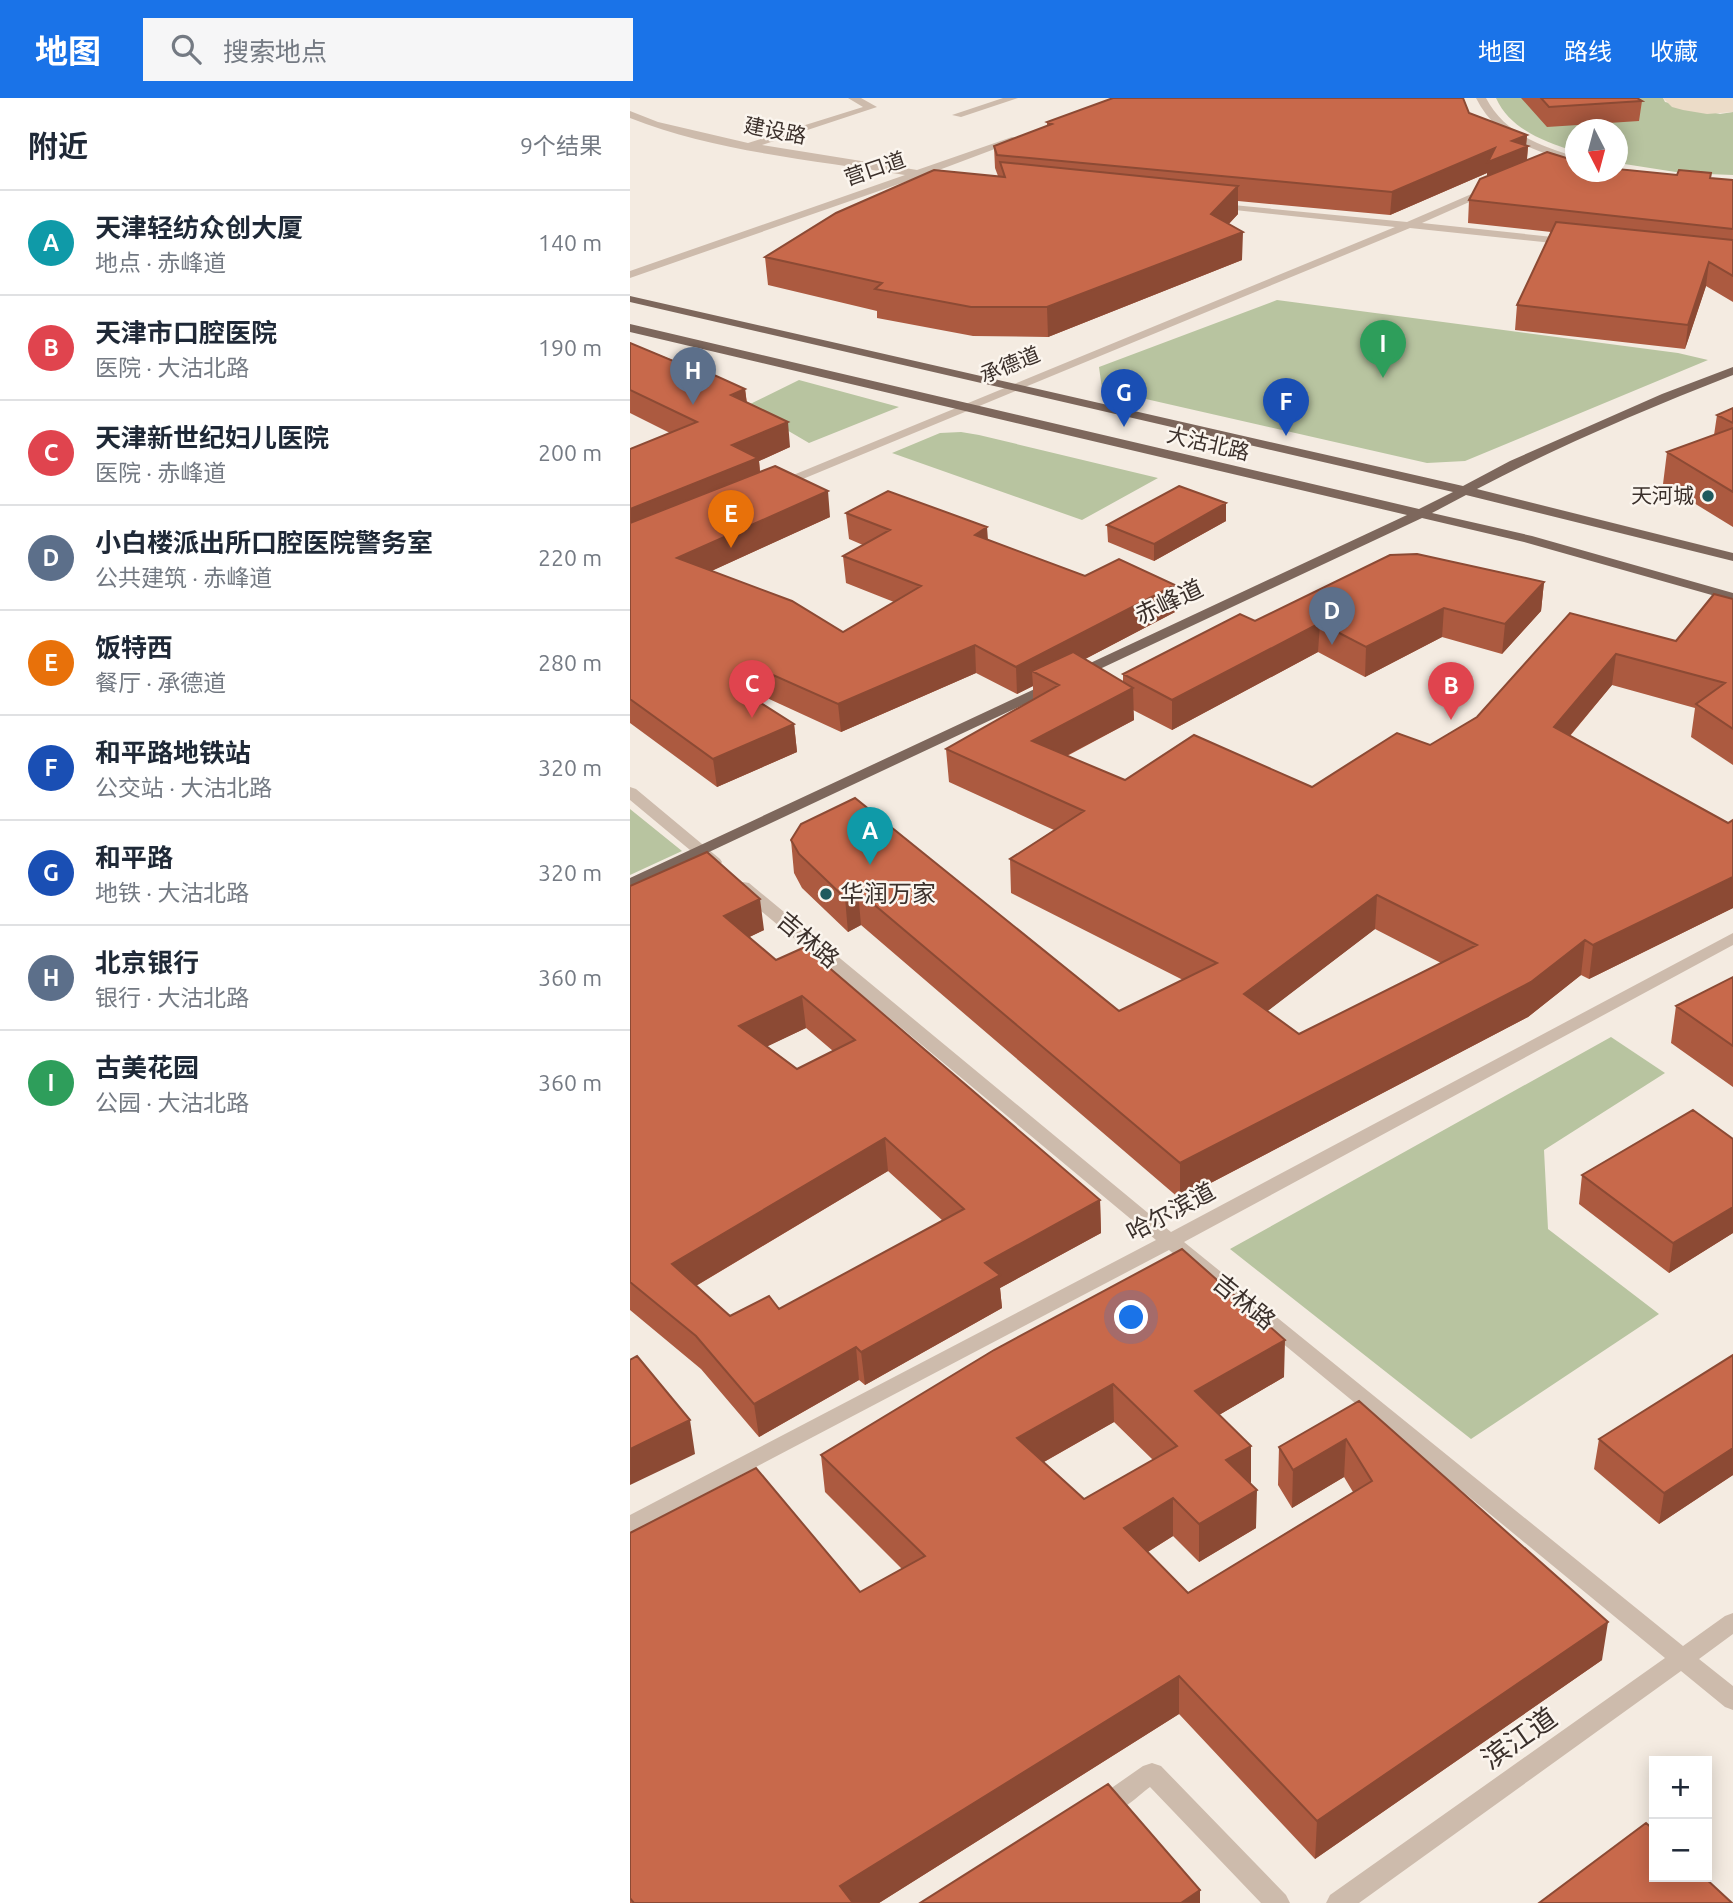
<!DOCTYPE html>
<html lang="zh">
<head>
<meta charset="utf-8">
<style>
  :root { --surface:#fff; --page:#f6f6f7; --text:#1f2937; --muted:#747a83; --line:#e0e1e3; --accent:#1a73e8 }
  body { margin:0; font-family:Ubuntu,"Noto Sans SC",sans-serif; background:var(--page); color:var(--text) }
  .controls { position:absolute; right:21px; bottom:21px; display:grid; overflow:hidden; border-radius:0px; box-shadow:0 4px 18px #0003 }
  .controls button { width:63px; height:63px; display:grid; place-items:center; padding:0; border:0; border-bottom:2px solid var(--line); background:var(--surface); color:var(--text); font:35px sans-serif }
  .compass { position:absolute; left:935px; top:21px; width:63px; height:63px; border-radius:50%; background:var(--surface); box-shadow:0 4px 18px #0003; rotate:174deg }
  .you { position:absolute; left:502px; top:1220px; width:24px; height:24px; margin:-18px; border:5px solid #fff; border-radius:50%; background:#1a73e8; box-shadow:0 0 0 10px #1a73e833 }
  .badge { display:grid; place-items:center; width:46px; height:46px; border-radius:50%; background:var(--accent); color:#fff; font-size:23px; font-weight:700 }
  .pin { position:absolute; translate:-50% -58px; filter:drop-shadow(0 2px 4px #0008) }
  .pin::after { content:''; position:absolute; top:37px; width:24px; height:21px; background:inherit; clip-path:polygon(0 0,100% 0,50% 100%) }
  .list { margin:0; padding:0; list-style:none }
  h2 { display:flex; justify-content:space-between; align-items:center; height:91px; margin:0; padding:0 28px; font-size:30px }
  h2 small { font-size:23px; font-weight:400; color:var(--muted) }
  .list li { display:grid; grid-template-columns:46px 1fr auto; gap:21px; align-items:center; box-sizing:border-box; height:105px; padding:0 28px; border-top:2px solid var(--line) }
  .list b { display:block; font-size:26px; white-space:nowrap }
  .list p { margin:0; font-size:23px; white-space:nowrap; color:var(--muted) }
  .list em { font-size:23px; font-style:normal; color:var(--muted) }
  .icon { flex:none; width:38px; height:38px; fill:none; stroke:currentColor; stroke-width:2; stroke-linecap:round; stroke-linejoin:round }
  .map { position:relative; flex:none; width:1103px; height:1805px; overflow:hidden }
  header { display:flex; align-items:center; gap:42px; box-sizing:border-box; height:98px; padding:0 35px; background:var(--accent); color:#fff }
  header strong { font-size:33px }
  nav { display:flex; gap:38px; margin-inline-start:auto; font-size:24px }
  .search { width:490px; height:63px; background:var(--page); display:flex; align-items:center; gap:18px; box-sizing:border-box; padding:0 24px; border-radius:0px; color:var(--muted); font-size:26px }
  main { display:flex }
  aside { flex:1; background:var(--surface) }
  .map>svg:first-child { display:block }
  .green { fill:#b8c4a0 }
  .plaza { fill:#ecdcc8 }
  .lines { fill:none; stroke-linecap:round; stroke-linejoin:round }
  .minor { fill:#cdbbac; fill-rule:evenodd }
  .major { fill:#7d675c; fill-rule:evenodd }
  .wall { fill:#ac5a40; fill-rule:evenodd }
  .shaded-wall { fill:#8c4a34 }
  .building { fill:#c8694b; stroke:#8c4a34; stroke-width:2; fill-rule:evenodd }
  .poi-dot { fill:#1f5a5e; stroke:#fbf5ee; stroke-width:2.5 }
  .labels { text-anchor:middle; stroke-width:5; stroke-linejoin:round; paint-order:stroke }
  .far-street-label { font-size:21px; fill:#3b302b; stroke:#fbf5ee }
  .far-poi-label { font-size:21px; fill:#3b302b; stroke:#fbf5ee; text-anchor:end }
  .street-label { font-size:24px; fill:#3b302b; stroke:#fbf5ee }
  .poi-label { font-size:24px; fill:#3b302b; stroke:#fbf5ee; text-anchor:start }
  .near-street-label { font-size:28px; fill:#3b302b; stroke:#fbf5ee }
</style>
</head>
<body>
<header>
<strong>地图</strong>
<div class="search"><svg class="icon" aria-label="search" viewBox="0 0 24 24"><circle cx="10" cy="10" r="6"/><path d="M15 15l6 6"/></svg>搜索地点</div>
<nav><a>地图</a><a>路线</a><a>收藏</a></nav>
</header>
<main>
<aside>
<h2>附近<small>9个结果</small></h2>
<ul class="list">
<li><span class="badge" style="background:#0f9aa8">A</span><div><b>天津轻纺众创大厦</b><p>地点 · 赤峰道</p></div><em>140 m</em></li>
<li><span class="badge" style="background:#e0444e">B</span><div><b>天津市口腔医院</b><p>医院 · 大沽北路</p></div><em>190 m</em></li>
<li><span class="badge" style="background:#e0444e">C</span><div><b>天津新世纪妇儿医院</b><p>医院 · 赤峰道</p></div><em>200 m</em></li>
<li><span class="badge" style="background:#5c6f8a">D</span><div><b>小白楼派出所口腔医院警务室</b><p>公共建筑 · 赤峰道</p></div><em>220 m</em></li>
<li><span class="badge" style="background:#e8710a">E</span><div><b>饭特西</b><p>餐厅 · 承德道</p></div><em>280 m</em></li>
<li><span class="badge" style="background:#1a4fb4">F</span><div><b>和平路地铁站</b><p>公交站 · 大沽北路</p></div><em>320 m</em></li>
<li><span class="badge" style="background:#1a4fb4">G</span><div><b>和平路</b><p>地铁 · 大沽北路</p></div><em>320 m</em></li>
<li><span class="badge" style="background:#5c6f8a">H</span><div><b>北京银行</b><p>银行 · 大沽北路</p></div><em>360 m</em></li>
<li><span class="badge" style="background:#2e9e5b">I</span><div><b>古美花园</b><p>公园 · 大沽北路</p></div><em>360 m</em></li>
</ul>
</aside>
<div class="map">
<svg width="1103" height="1805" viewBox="0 0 1103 1805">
  <rect width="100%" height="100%" fill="#f4ebe1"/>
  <path class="green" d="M866 0H1033L1035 4 1090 16 1103 14V77L1052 75 988 65V32H946L945 54 943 53C913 43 880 31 866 0Z
    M647 202 1048 255 1078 262 835 363 797 365 472 291 469 269Z
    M169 282 269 309 179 345 116 308Z
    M331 334 349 337 528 380 452 422 262 355 310 335Z
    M0 711 52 753 0 777Z
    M981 939 1035 975 914 1052 918 1131 1029 1216 841 1341 600 1151Z"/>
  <path class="plaza" d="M1033 0H1103V14L1077 16 1053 12 1042 9Z"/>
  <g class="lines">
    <path class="minor" d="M218 0H231L247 9 132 47 287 72 382 39 391 41 301 75 319 78V82L289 79 0 180V173L275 77C184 62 86 54 0 20V13L28 24 118 45 233 9Z
      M373 0H388L331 19 322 17Z
      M846 0H856C874 35 909 47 946 59V65C905 54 866 40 846 0Z
      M860 88 865 91 864 93 792 125 942 141 948 144 942 147 780 130 151 390H141L139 387 765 129 586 110 582 109V105L777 124Z
      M0 689 6 691 90 761 92 764 90 767H78L0 702Z
      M113 784 119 785 541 1134 1103 835V847L554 1144 1053 1548 1095 1518 1103 1515V1536L1069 1561 1103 1588V1612L1095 1609 1051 1573 729 1805H696L700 1797 1035 1560 539 1152 0 1435V1417L526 1142 107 793 105 789Z
      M522 1665 531 1668 656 1797 660 1805H631L520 1689C504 1701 480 1726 460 1719L457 1712 460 1705 513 1668Z"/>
    <path class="major" d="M0 198 833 388 880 363 1032 296 1103 269V277C1016 311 929 348 847 391L1103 455V463L836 397 802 415 902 438 1103 495V503L894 444 792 420 0 791V780L777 417 0 234V226L789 411 823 394 0 204Z"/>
  </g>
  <path class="wall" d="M891 0H1007L1012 3 1009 23 917 29Z
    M839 15 897 37 896 47 898 48 897 62 946 74 1103 82V204L1076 188 1055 251 885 232 887 207 921 134 838 125 839 102 857 78V75L760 117 608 103V116L599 126 612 162 418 239 343 238 247 220V213L138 187 135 159 368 78 365 70 364 48 417 28V24Z
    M0 245 115 291 117 305 160 349 129 363 130 374 200 419 81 473 213 534 264 504 216 485 213 458 233 447 219 441 216 415 358 442 545 514 455 561 493 584V576L625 523 914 484 911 513 872 556 812 539 735 579 688 554 542 632 503 612 504 622 437 658 495 682 682 689 800 647 847 619 940 515 1046 543 1103 501V667L1061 639 1065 610 982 587 940 638 1098 725 1103 722V810L959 881 951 877 898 919 550 1101 231 827 218 834 172 790 164 775 161 742 489 913 553 882 381 795 380 761 424 732 319 684 316 651 403 602V588L387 596 346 575 211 634 128 596 125 601 164 626 167 654 87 689 0 625V351L40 335 0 315ZM745 831 811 865 669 936 637 913Z
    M1103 310V429L1033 386 1037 354 1084 337 1087 317Z
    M596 405V423L524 463 478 444 477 427Z
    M0 788 134 832 119 839 146 862 470 1102 471 1135 370 1190 372 1210 235 1287 229 1282 129 1339 71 1271 0 1212ZM176 930 203 953 167 971 137 948ZM258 1073 313 1123 149 1211 100 1218 66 1188Z
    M1103 879V989L1041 945 1046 908Z
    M1103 1041V1135L1039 1175 949 1106 952 1077Z
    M364 1252 654 1279 589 1317 621 1385 626 1430 569 1464 543 1438 518 1454 558 1495 723 1394 714 1379 662 1410 648 1387 649 1349 729 1303 972 1562 685 1761 549 1616 249 1805H0V1435L230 1494 272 1471 195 1394 191 1357ZM484 1324 523 1362 454 1401 414 1364Z
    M1103 1257V1377L1029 1426 964 1371 969 1341Z"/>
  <path class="shaded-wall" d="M897 37 896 48H898L896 70 857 86V75L760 117 762 94Z
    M608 88V116L581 144V116Z
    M613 134 612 162 418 239 417 209Z
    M1079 164 1076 188 1055 251 1058 227Z
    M115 291 118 316 101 297Z
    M158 324 160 349 129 363 131 385 0 439V411L102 347Z
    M198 393 200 419 51 487 47 460Z
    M596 405V423L524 463V446Z
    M357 429 359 456 345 437Z
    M914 484 911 513 872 556 875 526Z
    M545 487V514L417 581 402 573 403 588 387 596 386 569Z
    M814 510 812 539 735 579 736 549Z
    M690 525 688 554 542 632V602Z
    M345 547 346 575 211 634 208 606Z
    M986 556 982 587 920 661 924 629Z
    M125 569 128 596 115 620 112 593Z
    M503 590 504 622 403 675 402 643Z
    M164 626 167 654 87 689 83 661Z
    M1103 779V810L959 881 963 847Z
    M228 793 231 827 218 834 215 800Z
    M747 797 745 831 614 931V896Z
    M130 801 134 832 99 849 94 818Z
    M955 842 951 877 898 919 550 1101V1065Z
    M172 898 176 930 113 960 109 928Z
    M255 1040 258 1073 47 1199 42 1166Z
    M470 1102 471 1135 370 1190 372 1210 235 1287 231 1254 355 1165Z
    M1103 1109V1135L1039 1175 1043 1145Z
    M655 1242 654 1279 565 1331V1293Z
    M226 1249 229 1282 129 1339 124 1306Z
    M483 1286 484 1324 389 1378 387 1340Z
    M60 1322 65 1356 0 1387V1351Z
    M716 1341 714 1379 662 1410 663 1372Z
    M621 1348V1385L596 1362Z
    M1103 1350V1377L1029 1426 1034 1395Z
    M627 1392 626 1430 569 1464V1426Z
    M543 1400V1438L495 1468 494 1430Z
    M978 1524 972 1562 685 1761 687 1723Z
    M549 1578V1616L249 1805H212L210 1788Z
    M570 1792V1805H551Z"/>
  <path class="building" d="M483 0H833L839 15 897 37 882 43 898 48 858 64 865 50 762 94 367 57 364 48 422 26 417 24Z
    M911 0H1007L1012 3 919 9Z
    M917 54 946 63V74H988V71L1047 77 1049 72 1081 75 1080 80 1103 82V131L839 102 850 81Z
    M370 64 608 88 581 116 613 134 417 209H341L245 191 252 185 135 159 206 115 304 72 375 79Z
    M926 124 1103 142V178L1079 164 1058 227 887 207Z
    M0 245 55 268 60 266 115 291 101 297 158 324 102 347 128 360 0 411V351L67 324 0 292Z
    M1103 310V325L1087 317Z
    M1103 330V394L1037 354Z
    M145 368 198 393 47 460 162 503 213 534 291 488 213 458 260 432 216 415 258 393 357 429 345 437 455 478 489 461 545 487 386 569 345 547 208 606 125 569 112 593 164 626 83 661 0 601V425Z
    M549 388 596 405 524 446 477 427Z
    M787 456 914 484 875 526 814 510 736 549 690 525 542 602 493 576 610 516 625 523 760 457Z
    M1084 496 1103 501V631L1066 606 1095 585 986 556 924 629 1098 725 1103 722V779L963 847 955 842 901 884 550 1065 228 793 215 800 169 756 161 742 171 726 225 700 489 913 587 865 380 761 454 713 316 651 429 587 402 573 443 554 503 590 402 643 495 682 564 637 682 689 767 635 800 647 847 619 940 515 1046 543ZM747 797 847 847 669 936 614 896Z
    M77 754 130 801 94 818 146 862 175 849 470 1102 355 1165 370 1177 231 1254 226 1249 124 1306 66 1238 0 1184V788ZM172 898 225 942 167 971 109 928ZM255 1040 334 1111 149 1211 139 1198 100 1218 42 1166Z
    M1103 879V948L1046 908Z
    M1063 1012 1103 1041V1109L1043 1145 952 1077Z
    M552 1151 655 1242 565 1293 621 1348 596 1362 627 1392 569 1426 543 1400 494 1430 558 1495 742 1383 716 1341 663 1372 649 1349 729 1303 978 1524 687 1723 549 1578 210 1788 223 1805H4L0 1800V1435L126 1370 230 1494 295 1458 191 1357 364 1252ZM483 1286 547 1348 454 1401 387 1340Z
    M1103 1257V1350L1034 1395 969 1341Z
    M7 1258 60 1322 0 1351V1262Z
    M478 1686 570 1792 551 1805H290Z
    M1016 1725 1024 1732V1779H1074L1102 1805H909Z"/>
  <g class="poi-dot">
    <circle cx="1078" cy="398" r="7"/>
    <circle cx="196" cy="796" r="7"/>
  </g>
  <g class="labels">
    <g class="far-street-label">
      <text transform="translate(145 33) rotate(11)" y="7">建设路</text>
      <text transform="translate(245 71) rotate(-19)" y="7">营口道</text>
      <text transform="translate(380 267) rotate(-22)" y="7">承德道</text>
      <text transform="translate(578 346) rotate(13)" y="7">大沽北路</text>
    </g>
    <g class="far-poi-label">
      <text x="1064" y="405">天河城</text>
    </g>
    <g class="street-label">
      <text transform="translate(539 504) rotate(-25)" y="8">赤峰道</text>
      <text transform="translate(178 842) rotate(40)" y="8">吉林路</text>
      <text transform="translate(541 1114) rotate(-28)" y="8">哈尔滨道</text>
      <text transform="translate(614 1204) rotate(39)" y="8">吉林路</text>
    </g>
    <g class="poi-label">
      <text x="210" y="804">华润万家</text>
    </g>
    <g class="near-street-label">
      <text transform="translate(889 1640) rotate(-35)" y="10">滨江道</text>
    </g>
  </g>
</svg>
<div class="controls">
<button>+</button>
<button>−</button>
</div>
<svg class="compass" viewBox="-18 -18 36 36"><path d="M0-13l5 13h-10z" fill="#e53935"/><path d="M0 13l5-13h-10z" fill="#747a83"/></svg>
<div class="you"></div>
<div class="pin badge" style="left:240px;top:767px;background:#0f9aa8">A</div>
<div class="pin badge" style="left:821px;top:622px;background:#e0444e">B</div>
<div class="pin badge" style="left:122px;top:620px;background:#e0444e">C</div>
<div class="pin badge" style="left:702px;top:547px;background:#5c6f8a">D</div>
<div class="pin badge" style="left:101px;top:450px;background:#e8710a">E</div>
<div class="pin badge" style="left:656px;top:338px;background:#1a4fb4">F</div>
<div class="pin badge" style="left:494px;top:329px;background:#1a4fb4">G</div>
<div class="pin badge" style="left:63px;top:307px;background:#5c6f8a">H</div>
<div class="pin badge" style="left:753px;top:280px;background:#2e9e5b">I</div>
</div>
</main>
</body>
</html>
